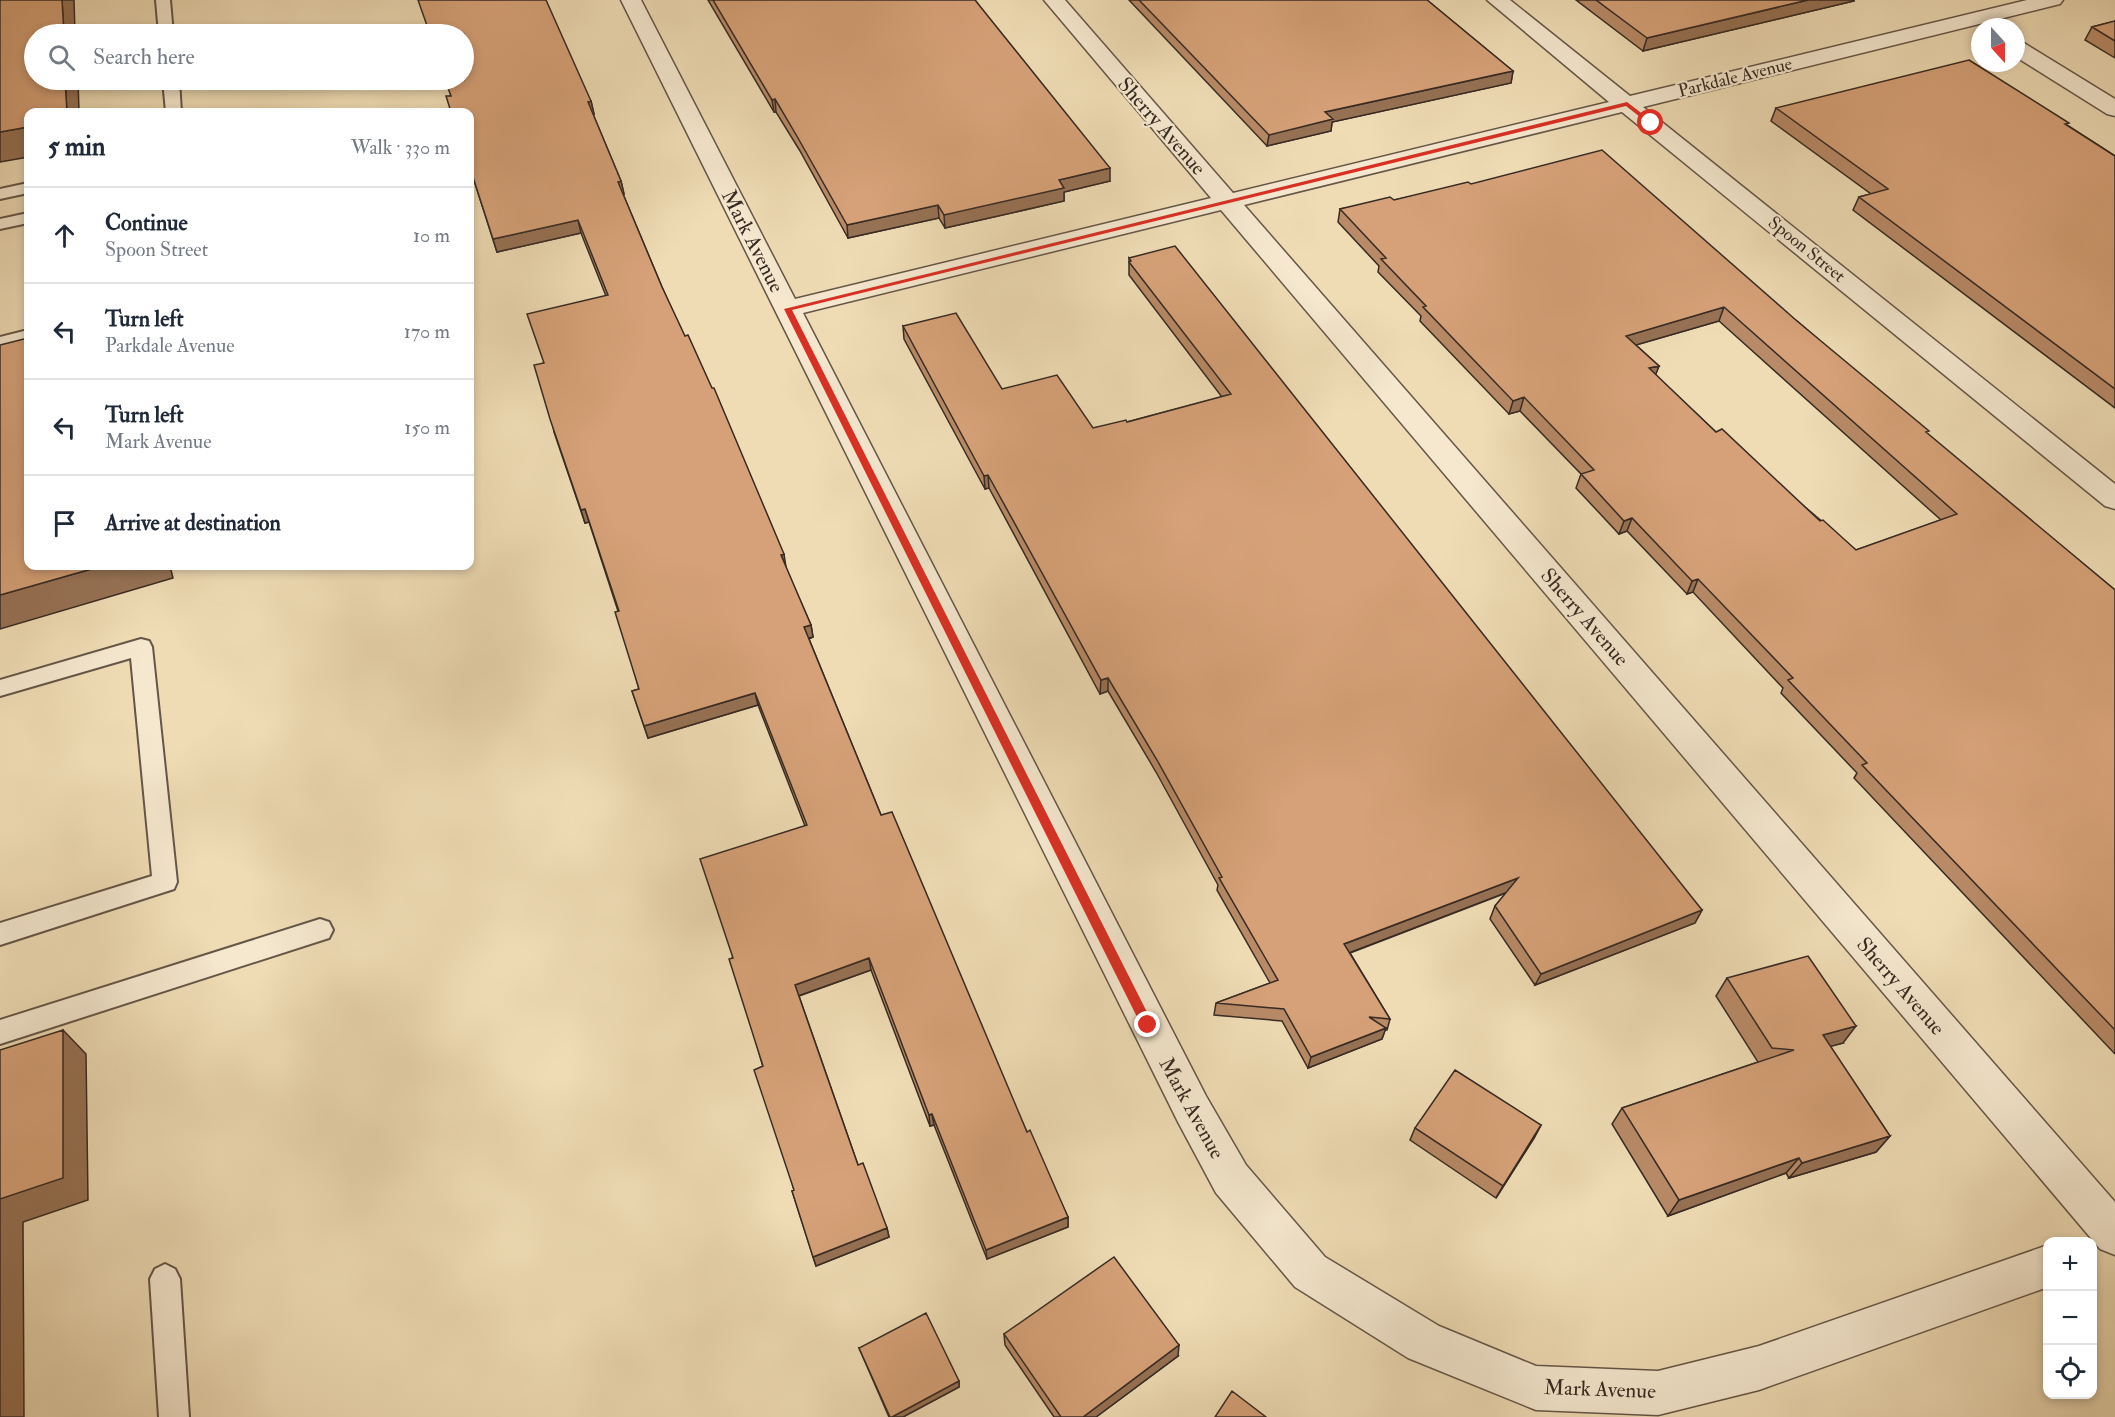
<!DOCTYPE html>
<html lang="en">
<head>
<meta charset="utf-8">
<style>
  :root { --surface:#fff; --page:#f6f6f7; --text:#1f2937; --muted:#747a83; --line:#e0e1e3 }
  body { margin:0; font-family:"IM FELL Double Pica",serif; background:var(--page); color:var(--text) }
  .controls { position:absolute; right:18px; bottom:18px; display:grid; overflow:hidden; border-radius:12px; box-shadow:0 3px 9px #0003 }
  .controls button { width:54px; height:54px; display:grid; place-items:center; padding:0; border:0; border-bottom:2px solid var(--line); background:var(--surface); color:var(--text); font:30px sans-serif }
  .compass { position:absolute; left:1971px; top:18px; width:54px; height:54px; border-radius:50%; background:var(--surface); box-shadow:0 3px 9px #0003; rotate:159deg }
  .stop { position:absolute; width:18px; height:18px; margin:-14px; border:4px solid #d93025; border-radius:50%; background:#fff }
  .stop.end { background:#d93025; border-color:#fff; box-shadow:0 2px 6px #0008 }
  .list { margin:0; padding:0; list-style:none }
  h2 { display:flex; justify-content:space-between; align-items:center; height:78px; margin:0; padding:0 24px; font-size:26px }
  h2 small { font-size:20px; font-weight:400; color:var(--muted) }
  .list li { display:grid; grid-template-columns:39px 1fr auto; gap:18px; align-items:center; box-sizing:border-box; height:96px; padding:0 24px; border-top:2px solid var(--line) }
  .list b { display:block; font-size:22px; white-space:nowrap }
  .list p { margin:0; font-size:20px; white-space:nowrap; color:var(--muted) }
  .list em { font-size:20px; font-style:normal; color:var(--muted) }
  .icon { flex:none; width:33px; height:33px; fill:none; stroke:currentColor; stroke-width:2; stroke-linecap:round; stroke-linejoin:round }
  .map { position:relative; flex:none; width:2115px; height:1417px; overflow:hidden }
  .search { position:absolute; background:var(--surface); box-shadow:0 3px 9px #0003; left:24px; top:24px; width:450px; height:66px; display:flex; align-items:center; gap:15px; box-sizing:border-box; padding:0 21px; border-radius:33px; color:var(--muted); font-size:22px }
  .panel { position:absolute; background:var(--surface); box-shadow:0 3px 9px #0003; left:24px; top:108px; width:450px; height:462px; border-radius:12px }
  .map>svg:first-child { display:block }
  .lines { fill:none; stroke-linecap:round; stroke-linejoin:round }
  .lane-casing { stroke:#655648; stroke-width:4 }
  .street-casing { stroke:#655648; stroke-width:3 }
  .lane { fill:#f5e8cf; fill-rule:evenodd }
  .street { fill:#f5e8cf; fill-rule:evenodd }
  .wall { fill:#b88a67; stroke:#372a23; stroke-width:1.5; fill-rule:evenodd }
  .shaded-wall { fill:#967154; stroke:#372a23; stroke-width:1.5 }
  .building { fill:#d6a178; stroke:#372a23; stroke-width:1.5; fill-rule:evenodd }
  .route { fill:#d93025 }
  .labels { text-anchor:middle; stroke-width:4.5; stroke-linejoin:round; paint-order:stroke }
  .far-street-label { font-size:18px; fill:#372a23; stroke:#f5e8cf }
  .street-label { font-size:21px; fill:#372a23; stroke:#f5e8cf }
</style>
</head>
<body>
<div class="map">
<svg width="2115" height="1417" viewBox="0 0 2115 1417">
  <rect width="100%" height="100%" fill="#efdcb5"/>
  <filter id="stains"><feTurbulence type="fractalNoise" baseFrequency=".00333" numOctaves="4"/><feColorMatrix values="0 0 0 0 .2 0 0 0 0 .09 0 0 0 0 .02 0 0 0 .5 -.17"/></filter>
  <radialGradient id="worn" r=".72"><stop offset=".6" stop-color="#630" stop-opacity="0"/><stop offset="1" stop-color="#630" stop-opacity=".3"/></radialGradient>
  <g class="lines">
    <g class="lane-casing">
      <path id="lane" d="M156 0H170L173 34H159Z
        M163 80H179L181 112H166Z
        M28 183V193L0 199V189Z
        M28 213V223L0 229V219Z
        M28 330V341L0 349V337Z
        M141 639 149 641 152 647 177 882 174 889 0 945V923L152 876 131 658 0 696V680Z
        M320 919 329 922 333 930 329 938 0 1044V1020Z
        M165 1264 175 1269 180 1279 189 1417H159L150 1279 155 1269Z"/>
    </g>
    <g class="street-casing">
      <path id="street" d="M621 0H641L795 299 1211 198 1044 0H1065L1233 193 1609 102 1487 0H1510L1630 96 2027 0H2063L2060 4 1643 107 2115 484V509L2105 506 1622 112 1244 205 2115 1202V1255L2100 1249 1221 210 803 313 1206 1096 1246 1165 1325 1257 1439 1326 1536 1366 1658 1371 1759 1346 2048 1245V1287L1759 1390 1658 1415 1536 1410 1408 1358 1295 1287 1216 1193 1178 1122Z
        M2016 42 2024 43 2115 99V116L2107 114 2016 57Z"/>
    </g>
    <use href="#lane" class="lane"/>
    <use href="#street" class="street"/>
  </g>
  <path class="wall" d="M708 0H975L1110 181 1064 192V201L945 228 939 218 848 238 800 151 776 112H774Z
    M1129 0H1427L1513 71 1511 83 1332 122 1331 131 1267 146Z
    M1576 0H1854V1L1643 51Z
    M2115 21V58L2085 40 2092 27Z
    M450 96 591 101 594 114H593L621 181 624 194H623L662 287 811 625 813 637 809 639 881 815 1027 1132 1068 1217V1227L987 1259 934 1125 930 1126 871 970 799 996 858 1165 887 1228 889 1237 816 1266 792 1191 794 1190 763 1067 732 958 805 826 758 705 648 738 632 691 639 689 618 611 589 522 585 523 554 432 543 363 606 296 581 233 497 252 470 168Z
    M1776 108 2067 125 2115 156V408L1853 210 1859 197 1871 194 1771 121Z
    M1471 184 1797 321 1927 434 2115 590V1054L1854 778 1857 773 1781 693 1783 688 1693 592 1687 594 1627 531 1619 534 1576 488 1581 474 1520 411 1509 414 1420 321 1421 316 1378 272 1379 266 1338 222 1340 209 1394 200ZM1719 321 1941 520 1856 550 1716 432 1655 375 1659 366 1636 345Z
    M1129 258 1702 910 1695 923 1535 985 1490 919 1495 906 1506 893 1350 953 1390 1019 1387 1030H1385L1382 1039 1308 1068 1282 1021 1214 1015 1216 1003 1270 983 1217 890 1218 885 1156 772 1108 691 1100 694 989 488 985 489 904 339 903 326 1002 389 1093 428 1127 422 1222 397 1129 275Z
    M1727 978 1843 1043 1830 1046 1890 1136 1876 1152 1789 1178 1786 1173 1668 1216 1612 1124 1622 1108 1758 1062 1716 996Z
    M1541 1125 1534 1138 1496 1198 1410 1140 1415 1128Z
    M1004 1334 1178 1356 1096 1417H1054L1005 1345Z
    M859 1348 959 1381V1387L903 1417H889Z"/>
  <path class="shaded-wall" d="M62 0H74L75 34H64Z
    M1808 0H1854V1L1643 51 1647 38Z
    M1513 71 1511 83 1332 122 1331 131 1267 146 1269 135 1325 112Z
    M65 80H78L79 112H67Z
    M775 99 776 112H774L772 100Z
    M591 101 594 114H591L588 102Z
    M28 127V157L0 162V132Z
    M1110 168V181L1064 192V201L945 228 944 215 1059 180Z
    M621 181 624 194 621 195 618 182Z
    M938 205 939 218 848 238 847 225Z
    M578 220 581 233 497 252 493 239Z
    M1724 307 1719 321 1622 349 1626 336Z
    M1659 366 1654 379 1649 368Z
    M1524 397 1520 411 1509 414 1513 401Z
    M988 475 989 488 985 489 984 476Z
    M585 509 589 522 585 523 581 510Z
    M1632 518 1627 531 1619 534 1624 521Z
    M784 554 786 567 781 555Z
    M102 566H170L173 578 0 629V595Z
    M1698 579 1693 592 1687 594 1692 581Z
    M811 625 813 637 806 639 804 627Z
    M1108 678V691L1100 694 1101 680Z
    M755 693 758 705 648 738 644 726Z
    M1518 878 1513 890 1341 956 1344 944Z
    M1702 910 1695 923 1535 985 1541 974Z
    M869 958 871 970 798 996 795 985Z
    M1856 1026 1843 1043 1810 1052 1823 1035Z
    M1386 1028 1382 1039 1308 1068 1311 1057Z
    M63 1030 86 1054 88 1200 23 1222 24 1417H0V1199Z
    M932 1114 934 1125 930 1126 929 1115Z
    M1541 1125 1534 1138 1496 1198 1503 1186Z
    M1890 1136 1876 1152 1789 1178 1802 1163Z
    M1799 1158 1786 1173 1668 1216 1679 1200Z
    M1068 1217V1227L987 1259 986 1250Z
    M887 1228 889 1237 816 1266 813 1257Z
    M1179 1345 1178 1356 1096 1417H1083Z
    M959 1381V1387L903 1417H892Z"/>
  <path class="building" d="M0 0H62L64 34H34V80H65L67 112H28V127L0 132Z
    M418 0H546L591 101 588 102 621 181 618 182 662 287 685 336 688 335 712 388H714L784 554 781 555 811 625 804 627 881 815 892 812 1027 1132 1030 1130 1068 1217 986 1250 932 1114 929 1115 869 958 795 985 858 1165 863 1163 887 1228 813 1257 792 1191 794 1190 754 1070 763 1066 729 959 733 958 700 859 807 825 755 693 644 726 632 691 639 689 615 612 619 611 585 509 581 510 550 419 534 365 544 363 527 314 608 295 578 220 493 239 470 168V112H451L446 96H451L445 80H464V34H430Z
    M713 0H975L1110 168 1059 180 1064 188 944 215 938 205 847 225 798 138 775 99 772 100Z
    M1139 0H1427L1513 71 1325 112 1333 119 1269 135Z
    M1596 0H1808L1647 38Z
    M2115 21V41L2092 27Z
    M1969 60 2069 123 2065 124 2115 156V389L1859 197 1888 189 1776 108Z
    M1602 150 1797 321 1929 431 1926 432 2115 590V1030L1862 765 1867 763 1788 680 1793 678 1698 579 1692 581 1632 518 1624 521 1581 474 1594 470 1524 397 1513 401 1423 307 1426 306 1381 259 1386 258 1340 209 1390 197 1394 200 1468 182 1471 184ZM1724 307 1957 514 1856 550 1823 520 1820 521 1722 429 1716 432 1649 368 1659 366 1626 336Z
    M1175 246 1702 910 1541 974 1495 906 1518 878 1344 944 1390 1019 1369 1017 1386 1028 1311 1057 1284 1009 1216 1003 1278 980 1219 878 1222 877 1157 760 1108 678 1101 680 988 475 984 476 903 326 956 313 1002 389 1057 375 1093 428 1126 420 1127 422 1231 394 1129 262 1131 261 1129 258Z
    M28 338V566H102L0 595V345Z
    M1808 956 1856 1026 1823 1035 1890 1136 1802 1163 1799 1158 1679 1200 1622 1108 1794 1050 1772 1048 1727 978Z
    M63 1030V1178L0 1199V1050Z
    M1455 1070 1541 1125 1503 1186 1415 1128Z
    M1114 1257 1179 1345 1083 1417H1061L1004 1334Z
    M926 1313 959 1381 892 1417H890L859 1348Z
    M1232 1391 1266 1417H1215Z"/>
  <path class="route" d="M1627 102 1653 122V124H1649L1626 106 792 310 1152 1022V1029H1143L784 309Z"/>
  <g class="labels">
    <g class="far-street-label">
      <text transform="translate(1735 77) rotate(-14)" y="6">Parkdale Avenue</text>
      <text transform="translate(1807 249) rotate(39)" y="6">Spoon Street</text>
    </g>
    <g class="street-label">
      <text transform="translate(1162 126) rotate(49)" y="7">Sherry Avenue</text>
      <text transform="translate(753 241) rotate(63)" y="7">Mark Avenue</text>
      <text transform="translate(1585 617) rotate(49)" y="7">Sherry Avenue</text>
      <text transform="translate(1901 986) rotate(49)" y="7">Sherry Avenue</text>
      <text transform="translate(1192 1108) rotate(61)" y="7">Mark Avenue</text>
      <text transform="translate(1600 1389) rotate(2)" y="7">Mark Avenue</text>
    </g>
  </g>
  <rect width="100%" height="100%" filter="url(#stains)"/>
  <rect width="100%" height="100%" fill="url(#worn)"/>
</svg>
<div class="controls">
<button>+</button>
<button>−</button>
<button><svg class="icon" aria-label="locate" viewBox="0 0 24 24"><circle cx="12" cy="12" r="6"/><path d="M12 2v4M12 18v4M2 12h4M18 12h4"/></svg></button>
</div>
<svg class="compass" viewBox="-18 -18 36 36"><path d="M0-13l5 13h-10z" fill="#e53935"/><path d="M0 13l5-13h-10z" fill="#747a83"/></svg>
<div class="stop" style="left:1651px;top:123px"></div>
<div class="stop end" style="left:1148px;top:1025px"></div>
<div class="search"><svg class="icon" aria-label="search" viewBox="0 0 24 24"><circle cx="10" cy="10" r="6"/><path d="M15 15l6 6"/></svg>Search here</div>
<section class="panel">
<h2>5 min<small>Walk · 330 m</small></h2>
<ul class="list">
<li><svg class="icon" aria-label="ahead" viewBox="0 0 24 24"><path d="M12 20V5M6 11l6-6 6 6"/></svg><div><b>Continue</b><p>Spoon Street</p></div><em>10 m</em></li>
<li><svg class="icon" aria-label="left" viewBox="0 0 24 24"><path d="M17 20v-9H6M10 6l-5 5 5 5"/></svg><div><b>Turn left</b><p>Parkdale Avenue</p></div><em>170 m</em></li>
<li><svg class="icon" aria-label="left" viewBox="0 0 24 24"><path d="M17 20v-9H6M10 6l-5 5 5 5"/></svg><div><b>Turn left</b><p>Mark Avenue</p></div><em>150 m</em></li>
<li><svg class="icon" aria-label="arrive" viewBox="0 0 24 24"><path d="M6 21V4h12l-3 4 3 4H6"/></svg><div><b>Arrive at destination</b></div></li>
</ul>
</section>
</div>
</body>
</html>
